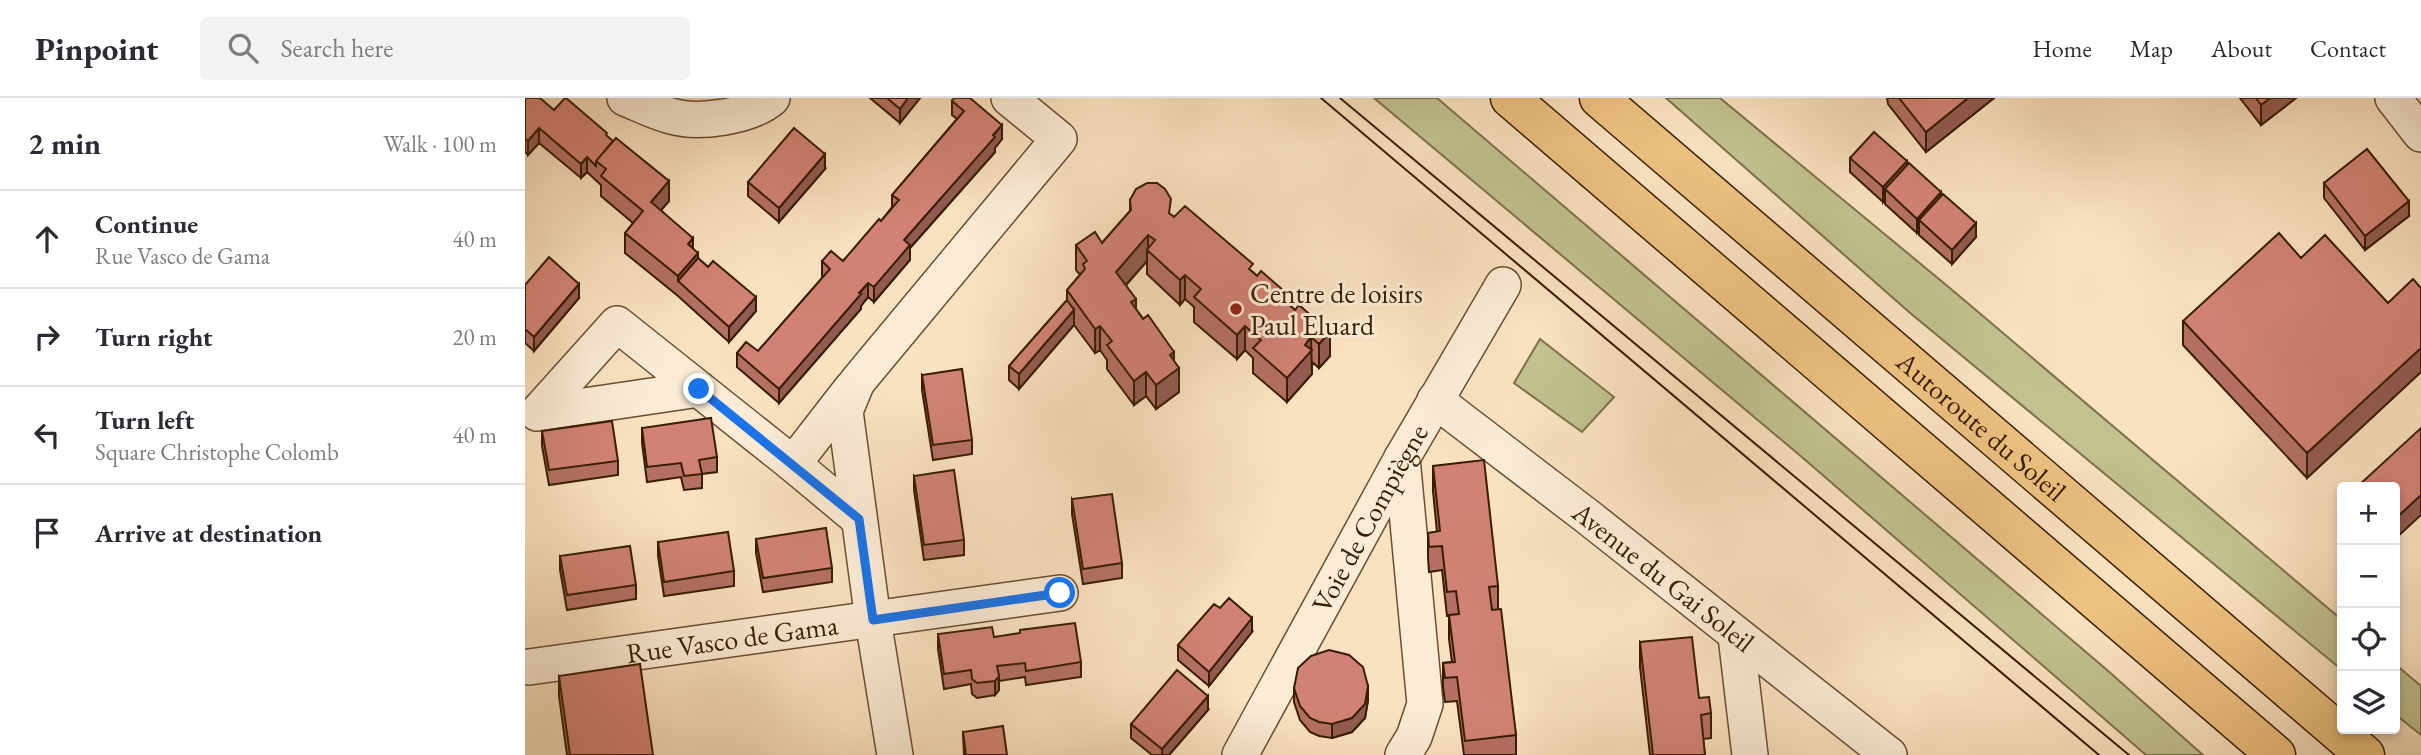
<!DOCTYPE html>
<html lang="en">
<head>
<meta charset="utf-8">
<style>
  :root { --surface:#fff; --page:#f2f2f3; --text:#2b2b33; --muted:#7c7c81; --line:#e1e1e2 }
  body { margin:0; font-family:"EB Garamond",serif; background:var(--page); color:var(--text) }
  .controls { position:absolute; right:21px; bottom:21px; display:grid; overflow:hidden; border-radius:7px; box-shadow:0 4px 10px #0003 }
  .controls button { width:63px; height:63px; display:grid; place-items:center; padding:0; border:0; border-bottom:2px solid var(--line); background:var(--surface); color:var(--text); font:35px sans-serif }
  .stop { position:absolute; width:21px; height:21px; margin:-16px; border:5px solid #1a73e8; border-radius:50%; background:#fff }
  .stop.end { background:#1a73e8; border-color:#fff; box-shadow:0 2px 7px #0008 }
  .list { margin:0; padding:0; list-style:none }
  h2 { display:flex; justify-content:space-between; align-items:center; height:91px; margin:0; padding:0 28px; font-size:30px }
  h2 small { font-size:23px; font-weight:400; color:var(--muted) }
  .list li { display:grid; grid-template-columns:46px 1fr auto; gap:21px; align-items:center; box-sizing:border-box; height:98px; padding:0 28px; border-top:2px solid var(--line) }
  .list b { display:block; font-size:26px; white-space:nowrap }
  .list p { margin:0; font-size:23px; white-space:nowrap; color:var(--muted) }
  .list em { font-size:23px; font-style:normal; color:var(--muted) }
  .icon { flex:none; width:38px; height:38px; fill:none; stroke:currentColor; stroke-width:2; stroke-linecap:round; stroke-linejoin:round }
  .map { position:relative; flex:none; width:1896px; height:657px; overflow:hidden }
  header { display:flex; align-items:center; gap:42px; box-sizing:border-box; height:98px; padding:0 35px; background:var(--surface); border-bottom:2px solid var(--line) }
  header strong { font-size:33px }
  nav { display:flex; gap:38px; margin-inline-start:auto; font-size:24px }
  .search { width:490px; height:63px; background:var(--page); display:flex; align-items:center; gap:18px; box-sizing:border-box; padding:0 24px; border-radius:7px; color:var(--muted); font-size:26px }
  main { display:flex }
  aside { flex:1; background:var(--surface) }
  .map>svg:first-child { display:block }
  .green { fill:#c1c290; stroke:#7d7049; stroke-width:2 }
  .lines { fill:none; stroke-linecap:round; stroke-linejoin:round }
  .minor-casing { stroke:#694e32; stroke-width:38 }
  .highway-casing { stroke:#391d02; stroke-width:41 }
  .minor { stroke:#fcecd6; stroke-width:35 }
  .highway { stroke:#edc180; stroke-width:38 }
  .tram { stroke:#391d02; stroke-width:2 }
  .wall { fill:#b47064; stroke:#391d02; stroke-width:2 }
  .shaded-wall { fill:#925b51; stroke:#391d02; stroke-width:2 }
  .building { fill:#d18274; stroke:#391d02; stroke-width:2 }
  .route { stroke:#1a73e8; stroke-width:9 }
  .poi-dot { fill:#8f2418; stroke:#fcecd6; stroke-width:2.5 }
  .labels { text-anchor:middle; stroke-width:6; stroke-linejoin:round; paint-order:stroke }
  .poi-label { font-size:28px; fill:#391d02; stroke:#fcecd6; text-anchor:start }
  .street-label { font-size:28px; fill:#391d02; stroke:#fcecd6 }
</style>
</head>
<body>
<header>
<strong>Pinpoint</strong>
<div class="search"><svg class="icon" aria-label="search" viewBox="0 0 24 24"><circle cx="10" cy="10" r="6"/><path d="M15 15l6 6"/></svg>Search here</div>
<nav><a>Home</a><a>Map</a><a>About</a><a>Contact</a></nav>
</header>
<main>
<aside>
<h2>2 min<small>Walk · 100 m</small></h2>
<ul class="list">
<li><svg class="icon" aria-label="ahead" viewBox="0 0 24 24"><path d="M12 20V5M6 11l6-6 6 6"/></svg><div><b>Continue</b><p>Rue Vasco de Gama</p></div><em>40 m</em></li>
<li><svg class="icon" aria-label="right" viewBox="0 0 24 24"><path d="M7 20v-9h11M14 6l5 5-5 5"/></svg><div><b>Turn right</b></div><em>20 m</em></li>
<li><svg class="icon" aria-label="left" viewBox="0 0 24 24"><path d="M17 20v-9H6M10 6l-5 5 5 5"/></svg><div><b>Turn left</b><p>Square Christophe Colomb</p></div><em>40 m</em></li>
<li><svg class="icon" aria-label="arrive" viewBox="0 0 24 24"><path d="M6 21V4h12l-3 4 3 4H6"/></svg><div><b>Arrive at destination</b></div></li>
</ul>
</aside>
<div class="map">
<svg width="1896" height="657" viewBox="0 0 1896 657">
  <rect width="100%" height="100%" fill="#fae2c0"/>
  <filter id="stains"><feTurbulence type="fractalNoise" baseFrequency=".00286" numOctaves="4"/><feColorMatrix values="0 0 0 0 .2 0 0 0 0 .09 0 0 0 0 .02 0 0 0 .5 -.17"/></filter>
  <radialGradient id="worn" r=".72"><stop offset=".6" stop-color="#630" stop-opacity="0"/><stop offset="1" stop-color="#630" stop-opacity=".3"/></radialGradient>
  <path class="green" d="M849 0H912L1582 572 1678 657H1621L1278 360Z
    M1141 0H1195L1426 191 1817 522V572L1384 214Z
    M1015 241 1089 299 1057 334 989 285Z
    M1870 566 1896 588V637L1870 616Z"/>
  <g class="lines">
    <g class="minor-casing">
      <g id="minor">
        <path d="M100 0C115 6 130 14 146 18 173 26 225 19 247 0"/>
        <path d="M1868 0 1896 36"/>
        <path d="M327 290 268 366 334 421"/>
        <path d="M174 291 12 315 92 226 268 366"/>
        <path id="s1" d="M910 302 1063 419 1364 657"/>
        <path d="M877 360 900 606 889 639 878 657"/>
        <path d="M1211 538 1225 657"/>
        <path id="s2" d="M4 569 535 495"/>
        <path d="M370 657 348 522 320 313 332 284 534 41 484 0"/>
        <path id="s3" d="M715 657 877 360 978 187"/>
      </g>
    </g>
    <g class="highway-casing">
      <g id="highway">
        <path d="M985 0 1751 657"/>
        <path id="s4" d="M1074 0 1840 657"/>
      </g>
    </g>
    <use href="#minor" class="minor"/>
    <use href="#highway" class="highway"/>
    <path class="tram" d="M796 0 1574 657
      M815 0 1604 657"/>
  </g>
  <path class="wall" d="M0 0 29 12 82 38 144 103 136 112 168 151 173 160 231 213 204 244 153 198 100 155V135L108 125 76 98V87L62 74 56 80 14 45 3 57 0 54Z
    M345 0H395L375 25Z
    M1362 0H1469L1401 54 1363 6Z
    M1715 0H1771L1736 27Z
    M427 3 477 41 470 50V54L385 150V162L349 204 343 199 336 208V211L254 305 212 269V255L233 253 298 179 297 178V163H318L356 123 367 109V97L432 21 427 17Z
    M1325 60 1382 67 1416 98 1451 139 1427 166 1394 137V133L1392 135 1360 106V101L1358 104 1325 74Z
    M300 71 254 124 223 98V84Z
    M1799 85 1884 118 1840 152 1799 100Z
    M605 102 646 117 728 174 766 208 805 258 794 270 787 264V276L762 304 728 275V260L720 252 712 261 669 224V209L660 201 655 207 622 176V163L601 187 611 211 649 263 654 294 631 311 621 298 609 307 582 271V262L575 252 570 255 549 227 494 291 484 282V268L542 202V192L555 177 551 172V147L577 145 605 113Z
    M0 187 54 200 9 253 0 245Z
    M1896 190V274L1782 380 1658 247V223L1863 205Z
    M397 277 447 342V356L408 362 397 292Z
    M117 330 192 359V374L177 376V390L159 392 156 379 122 384 117 345Z
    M17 333 93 363V377L24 387 17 348Z
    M908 368 973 488V511L991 637V657H939L932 603 920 604 918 589V565L927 564 924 541V518H922L917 472 904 474 903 459V435L912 434 908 393Z
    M389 378 439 442V457L399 462 389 392Z
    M547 401 597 465V480L558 486 547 416Z
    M231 441 307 470V484L238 494 231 455Z
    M133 444 209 473V488L139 498 133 458Z
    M35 458 111 487V501L42 512 35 472Z
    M727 534 684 588 653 562V547Z
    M413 536 469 539 556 564V579L501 587 500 579 474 583V592L470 597 452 600 447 596 446 586 419 591 413 551Z
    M1115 544 1174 600 1186 615V640L1178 641 1180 657H1125L1115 569Z
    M34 578 128 657H42L34 598Z
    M769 590 843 602 840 620 827 634 807 640 794 638 785 634 775 622 769 604Z
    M683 612 644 657H627L606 640V626Z
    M438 634 482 657H439Z"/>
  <path class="shaded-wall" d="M383 0H395L375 25V11Z
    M1443 0H1469L1401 54V34Z
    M1745 0H1771L1736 27V7Z
    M477 27V41L470 50V54L385 150V162L349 204V189L379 142Z
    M14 30V45L3 57V43Z
    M300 56V71L254 124V110Z
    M62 59V74L56 80V66Z
    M1382 63V77L1360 91V101L1358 104V89Z
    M144 83V103L126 124V104Z
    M1416 94V108L1394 122V133L1392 135V121Z
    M1884 103V118L1840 152V138Z
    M1451 125V139L1427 166V152Z
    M623 137V153L622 152V163L591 198V174Z
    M168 140V160L163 146Z
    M173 155V175L153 183V178Z
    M660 177V201L655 207V182Z
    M343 185V199L336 208V211L254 305V291Z
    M54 186V200L9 253V239Z
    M231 199V213L204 244V229Z
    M611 201V225L606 204Z
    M549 212V227L494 291V276Z
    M575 228V252L570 255V231Z
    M720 228V252L712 261V237Z
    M805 234V258L794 270V246Z
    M786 239 787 276 762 304V280L780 247Z
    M1896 250V274L1782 380V355Z
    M649 254V273L654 270V294L631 311V287L645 257Z
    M621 274V298L609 307V283Z
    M1896 397V417L1870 441V421Z
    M727 520V534L684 588V574Z
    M474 578V592L470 597V583Z
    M843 588V602L840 620 827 634 807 640V626Z
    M683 598V612L644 657H637V651Z"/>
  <path class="building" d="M0 0H15L29 12 40 0H41L82 35 81 37 88 43 71 63V68L62 59 56 66 14 30 3 43 0 40Z
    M362 0H383L375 11Z
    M429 0H445L477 27 468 37 470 39 379 142 385 147 349 189 343 185 334 195 336 196 254 291 212 255 221 244 233 253 305 171 297 163 306 153 318 163 354 121 356 123 374 102 367 97 439 13 427 3Z
    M1374 0H1443L1401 34Z
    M1731 0H1745L1736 7Z
    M269 30 300 56 254 110 223 84Z
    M1349 34 1382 63 1358 89 1325 60Z
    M91 40 144 83 126 104 168 140 163 146 173 155 153 178 100 135 118 113 76 78 81 71 71 63Z
    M1842 51 1884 103 1840 138 1799 85Z
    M1384 65 1416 94 1392 121 1360 91Z
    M622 85H632L640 91 646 101 644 115 649 119 660 108 728 166 724 171 732 178 736 173 766 199 761 204 770 212 774 207 805 234 794 246 786 239 780 247 787 252 762 280 728 250 736 242 720 228 712 237 669 199 676 191 660 177 655 182 622 152 630 142 623 137 591 174 611 201 606 204 618 221 623 217 649 254 645 257 654 270 631 287 621 274 609 283 582 247 587 243 575 228 570 231 542 192 560 171 558 166 562 163 551 147 570 134 577 145 606 112 605 102 611 91Z
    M1418 96 1451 125 1427 152 1394 122Z
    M1754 135 1776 160 1800 137 1863 205 1888 181 1896 190V250L1782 355 1658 223Z
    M24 159 54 186 9 239 0 231V187Z
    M173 160 183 169 188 163 231 199 204 229 153 183Z
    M542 202 549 212 494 276 484 268Z
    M437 271 447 342 408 347 397 277Z
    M186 320 192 359 174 362 177 376 159 378 156 365 122 369 117 330Z
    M87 323 93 363 24 372 17 333Z
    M1896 330V397L1870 421V389H1832Z
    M959 362 973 488 964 489 967 512 976 511 991 637 940 643 932 579 920 580 918 565 930 564 924 517 934 516 931 493 922 494 917 448 904 449 903 435 915 433 908 368Z
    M429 372 439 442 399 447 389 378Z
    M587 396 597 465 558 471 547 401Z
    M301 430 307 470 238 480 231 441Z
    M203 434 209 473 139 484 133 444Z
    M105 448 111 487 42 497 35 458Z
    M704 500 727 520 684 574 653 547 689 506 695 510Z
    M550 525 556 564 501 573 500 565 472 568 474 578 470 583 452 585 447 581 446 572 419 576 413 536 467 529 469 539 495 535V532Z
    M1167 539 1174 600 1184 599 1186 615 1176 617 1180 657H1128L1115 544Z
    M804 552 824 557 838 569 843 588 840 606 827 620 807 626 794 624 785 620 775 608 769 590 773 570 786 558Z
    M115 566 128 657H45L34 578Z
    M652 572 683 598 637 651 606 626Z
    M478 628 482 657H441L438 634Z"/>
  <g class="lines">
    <path class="route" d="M174 291 334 421 348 522 535 495"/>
  </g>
  <circle class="poi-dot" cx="711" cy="211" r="7"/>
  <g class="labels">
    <g class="poi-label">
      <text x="725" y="205">Centre de loisirs<tspan x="725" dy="32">Paul Eluard</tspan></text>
    </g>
    <g class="street-label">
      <text dy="10" stroke="none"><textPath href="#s4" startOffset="504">Autoroute du Soleil</textPath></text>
      <text dy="10" stroke="none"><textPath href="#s3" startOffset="270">Voie de Compiègne</textPath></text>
      <text dy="10" stroke="none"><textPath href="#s1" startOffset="289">Avenue du Gai Soleil</textPath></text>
      <text dy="10" stroke="none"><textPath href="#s2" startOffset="205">Rue Vasco de Gama</textPath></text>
    </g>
  </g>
  <rect width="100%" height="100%" filter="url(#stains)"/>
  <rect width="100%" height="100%" fill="url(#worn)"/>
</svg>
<div class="controls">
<button>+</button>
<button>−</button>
<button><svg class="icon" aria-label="locate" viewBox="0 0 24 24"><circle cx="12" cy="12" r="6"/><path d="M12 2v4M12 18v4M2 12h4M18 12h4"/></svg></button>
<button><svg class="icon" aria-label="layers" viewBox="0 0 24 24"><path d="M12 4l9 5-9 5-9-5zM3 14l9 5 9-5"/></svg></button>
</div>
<div class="stop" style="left:535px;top:495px"></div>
<div class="stop end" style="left:174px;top:291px"></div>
</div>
</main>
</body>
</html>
